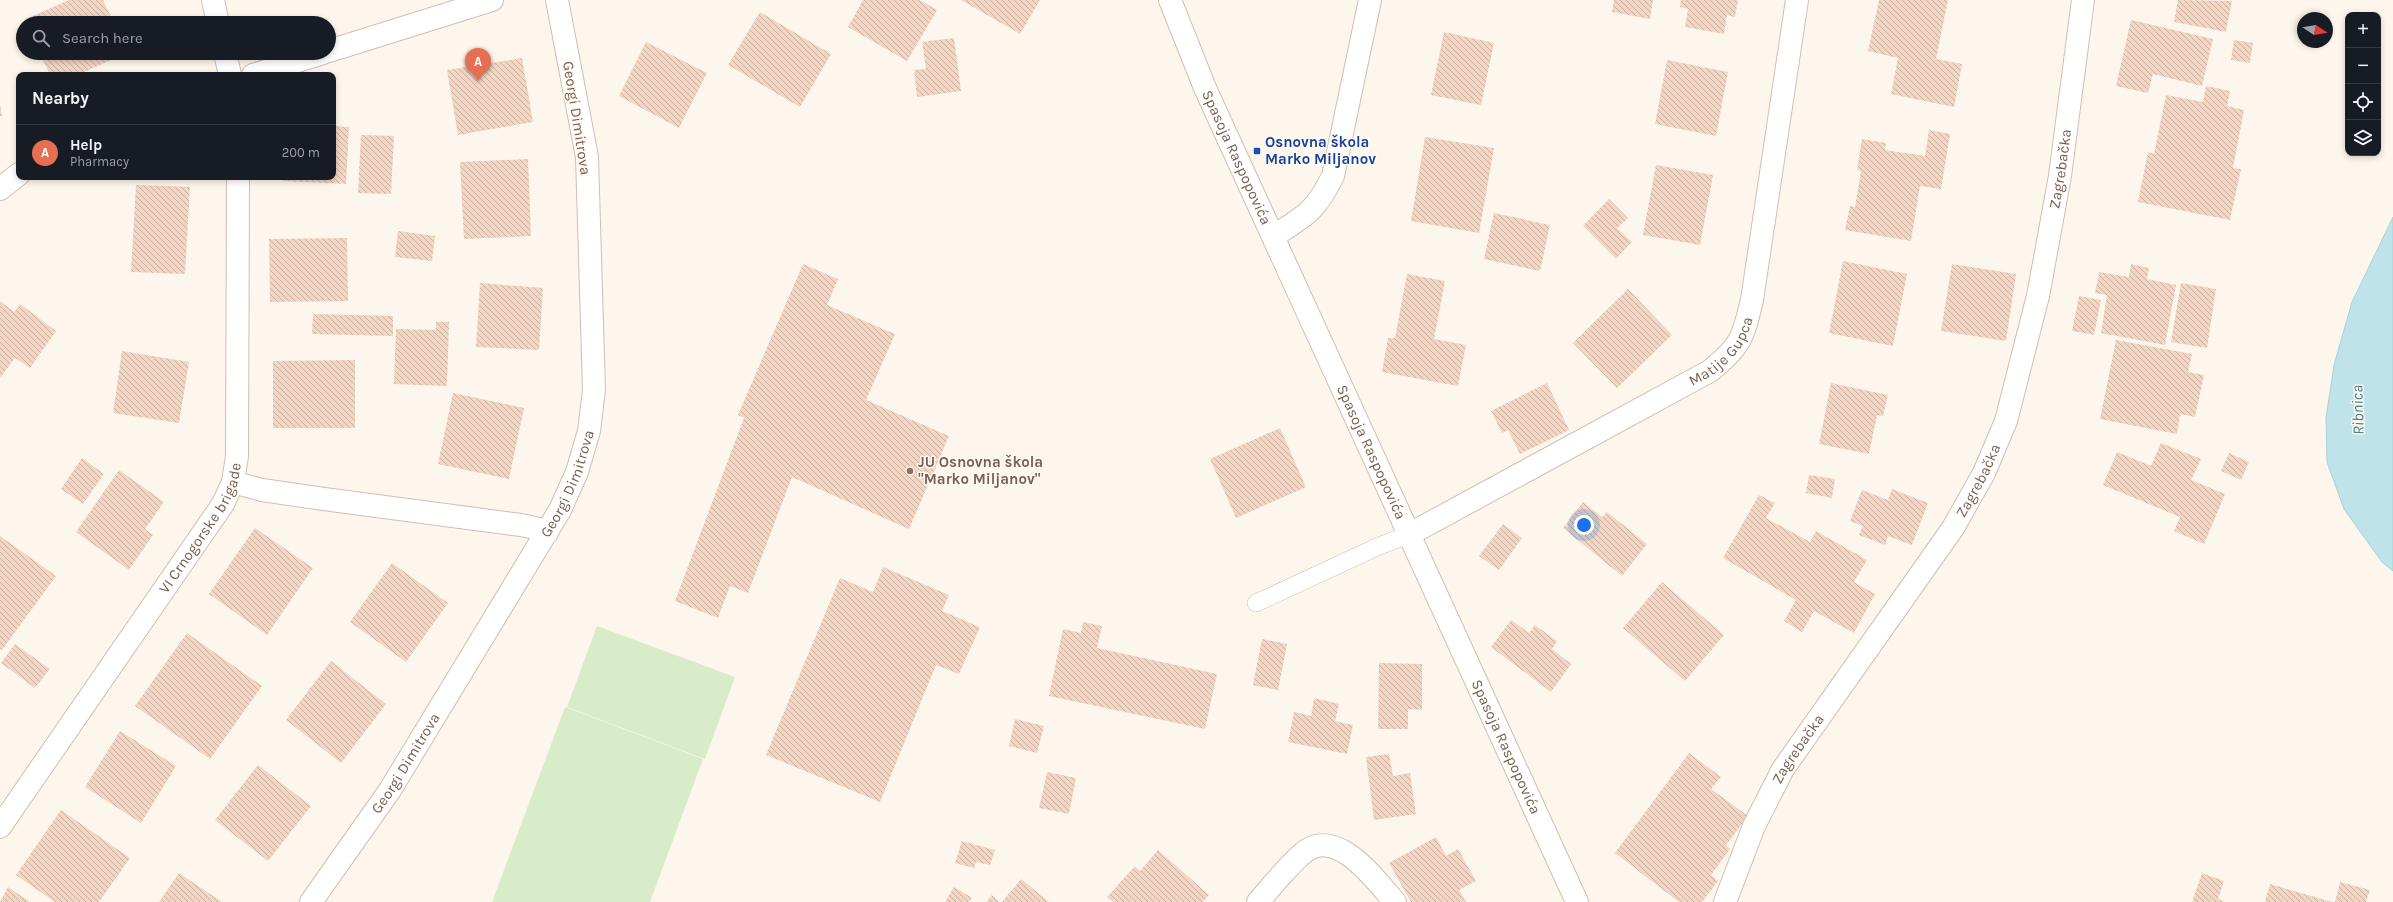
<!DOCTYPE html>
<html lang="en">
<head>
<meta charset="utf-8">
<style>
  :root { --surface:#171b24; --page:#20242c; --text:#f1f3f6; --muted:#9ea1a6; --line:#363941; --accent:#e76f51 }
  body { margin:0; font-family:Karla,sans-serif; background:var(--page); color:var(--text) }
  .controls { position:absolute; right:12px; top:12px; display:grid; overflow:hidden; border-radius:8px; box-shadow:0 2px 6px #0003 }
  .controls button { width:36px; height:36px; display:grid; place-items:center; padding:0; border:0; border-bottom:1px solid var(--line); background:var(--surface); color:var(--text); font:20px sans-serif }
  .compass { position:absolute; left:2297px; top:12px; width:36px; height:36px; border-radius:50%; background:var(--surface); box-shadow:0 2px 6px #0003; rotate:102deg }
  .you { position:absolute; left:1584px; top:525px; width:14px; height:14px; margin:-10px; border:3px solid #fff; border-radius:50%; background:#1a73e8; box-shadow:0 0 0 6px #1a73e833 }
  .badge { display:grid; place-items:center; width:26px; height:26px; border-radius:50%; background:var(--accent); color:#fff; font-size:13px; font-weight:700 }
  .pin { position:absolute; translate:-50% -33px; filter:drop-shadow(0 1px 2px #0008) }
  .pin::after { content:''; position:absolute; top:21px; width:14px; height:12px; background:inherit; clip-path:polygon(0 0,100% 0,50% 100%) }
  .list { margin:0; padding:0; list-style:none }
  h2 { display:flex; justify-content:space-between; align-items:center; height:52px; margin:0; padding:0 16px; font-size:17px }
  h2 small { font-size:13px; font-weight:400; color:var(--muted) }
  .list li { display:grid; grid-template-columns:26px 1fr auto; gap:12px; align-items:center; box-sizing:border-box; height:56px; padding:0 16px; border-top:1px solid var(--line) }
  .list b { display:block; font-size:15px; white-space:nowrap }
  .list p { margin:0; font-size:13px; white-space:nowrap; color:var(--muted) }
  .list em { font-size:13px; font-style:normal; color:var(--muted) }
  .icon { flex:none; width:22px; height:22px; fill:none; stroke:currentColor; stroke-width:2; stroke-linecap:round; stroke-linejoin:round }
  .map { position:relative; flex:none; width:2393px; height:902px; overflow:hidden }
  .search { position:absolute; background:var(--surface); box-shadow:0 2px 6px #0003; left:16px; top:16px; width:320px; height:44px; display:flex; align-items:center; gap:10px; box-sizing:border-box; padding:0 14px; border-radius:22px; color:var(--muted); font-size:15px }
  .panel { position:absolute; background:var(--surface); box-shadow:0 2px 6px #0003; left:16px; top:72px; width:320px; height:108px; border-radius:8px }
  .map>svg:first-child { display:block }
  .garden { fill:#d8ecc9 }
  .water { fill:#bfe3e8; stroke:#a5d3da }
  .building { fill:url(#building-back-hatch) }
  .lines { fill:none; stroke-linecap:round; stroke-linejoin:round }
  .service-casing { stroke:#d1beb0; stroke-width:18 }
  .minor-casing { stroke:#d1beb0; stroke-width:24 }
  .service { stroke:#fff; stroke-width:17 }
  .minor { stroke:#fff; stroke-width:22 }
  .transit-dot { fill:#1a4fb4; stroke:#fffaf3; stroke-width:1.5 }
  .education-dot { fill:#8d6e63; stroke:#fffaf3; stroke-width:1.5 }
  .labels { text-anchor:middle; stroke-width:3; stroke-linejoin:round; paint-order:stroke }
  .street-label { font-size:15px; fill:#7a5c4d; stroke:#fffaf3 }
  .transit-label { font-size:15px; font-weight:bold; fill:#164399; stroke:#fffaf3; text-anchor:start }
  .education-label { font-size:15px; font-weight:bold; fill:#785e54; stroke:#fffaf3; text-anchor:start }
  .water-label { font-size:16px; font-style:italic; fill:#437c86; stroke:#fffaf3 }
</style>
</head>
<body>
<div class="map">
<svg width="2393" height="902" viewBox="0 0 2393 902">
  <defs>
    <pattern id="building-back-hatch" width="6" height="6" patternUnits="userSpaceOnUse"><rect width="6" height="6" fill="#f3d5c3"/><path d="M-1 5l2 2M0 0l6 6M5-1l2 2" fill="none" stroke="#cab0a1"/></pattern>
  </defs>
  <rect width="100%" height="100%" fill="#fdf6ec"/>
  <path class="garden" d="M597 626 735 677 705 759 567 707Z
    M565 707 703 759 650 902H492Z"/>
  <path class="water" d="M2393 217V571L2382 562 2344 509 2327 462 2326 418 2334 365 2352 302Z"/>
  <path class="building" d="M69 0H103L114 23H27L26 19Z
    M863 0H920L937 10 907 61 848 27Z
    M961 0H1040L1020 34Z
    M1614 0H1653L1650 19 1612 12Z
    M1681 0H1738L1735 17 1727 15 1724 34 1685 27 1688 9 1680 7Z
    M1879 0H1948L1936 59 1962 64 1954 107 1891 94 1898 58 1868 51Z
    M2178 0 2232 1 2226 32 2174 22Z
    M760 12 831 54 800 107 728 65Z
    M2131 20 2213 39 2202 86 2153 74 2148 93 2116 86Z
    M1444 32 1494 43 1481 105 1431 95Z
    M954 38 961 91 917 97 914 70 926 69 922 42Z
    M2234 40 2253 43 2250 63 2231 60Z
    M646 42 707 73 679 128 619 96Z
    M40 53H127L77 75H50Z
    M522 58 533 122 458 135 447 70Z
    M1667 60 1728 72 1716 136 1655 124Z
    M2206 86 2230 91 2227 106 2244 110 2233 168 2241 169 2230 220 2138 202 2148 152 2154 154 2166 95 2203 102Z
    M0 105 2 116H0Z
    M333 126 349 127 346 184 283 181V177H333Z
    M1929 130 1950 134 1941 189 1920 186 1911 241 1845 230 1850 206 1855 207 1861 171 1857 170 1862 139 1886 143 1885 150 1925 156Z
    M361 135 394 136 391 194 358 193Z
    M1425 137 1494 148 1479 233 1411 221Z
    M528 159 531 236 464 239 460 162Z
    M1656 165 1713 175 1700 245 1643 235Z
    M136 185 190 187 185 274 131 272Z
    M1609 199 1628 218 1617 228 1632 242 1616 259 1583 226Z
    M1494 213 1550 225 1540 271 1484 259Z
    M398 231 435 236 432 261 395 257Z
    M347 238 348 301 270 302 269 239Z
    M1843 261 1907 274 1893 346 1829 333Z
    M803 264 838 279 827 305 895 334 866 400 949 436 909 529 792 477 748 593 730 586 718 618 675 601 744 418 738 415Z
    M1952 264 2016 274 2006 341 1941 331Z
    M2131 264 2149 268 2147 279 2176 285 2165 345 2101 333 2107 295 2095 293 2099 272 2129 277Z
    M1407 274 1445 281 1434 339 1466 345 1458 386 1382 372 1388 338H1395Z
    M480 283 543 288 539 350 476 347Z
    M2181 283 2216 289 2207 348 2171 342Z
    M1628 289 1672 335 1617 388 1573 343Z
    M2079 296 2101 300 2094 335 2072 331Z
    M0 301 14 312 20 304 56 331 30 368 15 358 0 378Z
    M313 314 393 316V336L312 334Z
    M436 322H449L447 386 394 384 396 329 436 330Z
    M2116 340 2192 354 2188 372 2204 375 2195 417 2180 414 2177 434 2100 419Z
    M122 351 189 362 179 423 113 413Z
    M355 360V428H273V361Z
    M1547 383 1569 430 1520 454 1508 430 1502 433 1491 411Z
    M1831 383 1888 395 1883 416 1877 415 1869 454 1819 444Z
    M453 393 524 408 509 479 438 464Z
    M1280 428 1306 487 1236 518 1210 459Z
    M2161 443 2201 459 2191 480 2225 494 2204 544 2174 531 2180 517 2103 485 2117 452 2151 466Z
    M2229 453 2249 462 2241 480 2221 471Z
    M82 458 104 474 83 504 61 489Z
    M119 470 164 502 145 529 153 535 129 570 76 532Z
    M1809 475 1835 479 1832 498 1806 493Z
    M1892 489 1928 503 1912 545 1888 536 1885 545 1859 535 1863 526 1850 521 1862 490 1888 500Z
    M1759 495 1775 503 1766 518 1810 542 1816 531 1867 560 1854 582 1875 594 1854 633 1814 611 1802 632 1784 621 1796 600 1723 558Z
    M1583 502 1602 517 1607 512 1647 544 1622 576 1563 528Z
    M1503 524 1522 538 1499 570 1479 556Z
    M255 528 313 568 267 635 209 594Z
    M0 536 56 576 2 650 0 649Z
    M392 563 448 603 406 662 350 622Z
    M883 567 949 595 942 611 980 627 959 674 936 665 880 802 766 755 840 578 873 592Z
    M1662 582 1724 635 1685 681 1623 628Z
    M1511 620 1529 633 1535 625 1557 641 1552 649 1571 664 1551 692 1491 647Z
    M1083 622 1102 626 1097 648 1217 674 1205 729 1049 696 1063 629 1081 633Z
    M187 633 262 686 210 759 135 706Z
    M1262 639 1287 644 1278 690 1253 685Z
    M15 644 50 669 35 688 1 663Z
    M331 661 386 704 341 763 286 720Z
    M1379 663 1422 664V710L1408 709V729H1378Z
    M1314 698 1339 704 1335 721 1353 725 1347 754 1288 742 1294 712 1311 716Z
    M1015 719 1044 726 1037 753 1009 746Z
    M120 731 176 766 141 823 85 787Z
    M1689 753 1721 777 1711 789 1748 816 1726 845 1730 849 1711 875 1718 881 1702 902H1679L1615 853Z
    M1389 754 1393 776 1410 773 1416 814 1374 820 1366 757Z
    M258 765 311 806 268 861 215 820Z
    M1047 772 1076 778 1069 814 1039 808Z
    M61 810 130 858 99 902H55L16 875Z
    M1436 837 1446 856 1458 849 1476 881 1459 890 1466 902H1411L1389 863Z
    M962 841 995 850 990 865 976 862 974 868 955 863Z
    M1158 850 1209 895 1203 902H1113L1107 897 1135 866 1140 871Z
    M179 873 222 902H159Z
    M2202 873 2224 881 2218 899 2225 902H2192Z
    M1021 879 1049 902H1002Z
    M2340 882 2370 890 2366 902H2335Z
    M2270 884 2332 902H2265Z
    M8 887 30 902H0Z
    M954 887 972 898 969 902H945Z
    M992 895 999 902H986Z"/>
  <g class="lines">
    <g class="service-casing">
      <path id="service" d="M1256 603 1379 546 1408 535"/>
    </g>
    <g class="minor-casing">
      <g id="minor">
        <path d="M213 0 218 23"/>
        <path id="s1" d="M1170 0 1205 88 1577 902"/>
        <path d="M329 51 492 0"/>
        <path d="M225 53 230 75"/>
        <path d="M253 75 323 53"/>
        <path d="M0 189 19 174"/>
        <path d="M1274 236C1306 215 1315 212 1333 176L1370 0"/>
        <path d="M233 482 262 490 324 499 521 525 539 529 547 533"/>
        <path id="s2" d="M1408 535 1710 371C1741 346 1743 338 1752 300L1797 0"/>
        <path id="s3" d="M0 827 223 504 233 482 237 456 238 177"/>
        <path id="s4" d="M311 902 390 790 560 510 577 472 589 431 594 390 587 157 557 0"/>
        <path d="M1258 902C1272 886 1286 868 1302 854 1336 824 1375 880 1395 902"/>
        <path id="s5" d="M1725 902 1754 826 1783 769 1953 528 1984 473 2006 421 2038 296 2060 176 2083 0"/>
      </g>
    </g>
    <use href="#service" class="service"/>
    <use href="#minor" class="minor"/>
  </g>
  <rect class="transit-dot" x="1253" y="147" width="8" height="8" rx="2"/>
  <circle class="education-dot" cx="910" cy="471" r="4"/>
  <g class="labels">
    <g class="street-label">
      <text transform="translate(577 118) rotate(81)" y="5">Georgi Dimitrova</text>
      <text dy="5" stroke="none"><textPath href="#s1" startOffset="171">Spasoja Raspopovića</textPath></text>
      <text dy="5" stroke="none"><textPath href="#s5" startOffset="818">Zagrebačka</textPath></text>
      <text dy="5" stroke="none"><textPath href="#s2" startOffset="366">Matije Gupca</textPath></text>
      <text dy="5" stroke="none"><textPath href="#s1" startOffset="495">Spasoja Raspopovića</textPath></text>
      <text dy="5" stroke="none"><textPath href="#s5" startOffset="494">Zagrebačka</textPath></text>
      <text dy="5" stroke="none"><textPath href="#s4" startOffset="492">Georgi Dimitrova</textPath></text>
      <text dy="5" stroke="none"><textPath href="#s3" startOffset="361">VI Crnogorske brigade</textPath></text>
      <text dy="5" stroke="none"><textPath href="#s1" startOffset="819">Spasoja Raspopovića</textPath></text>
      <text dy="5" stroke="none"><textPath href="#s5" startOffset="170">Zagrebačka</textPath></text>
      <text dy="5" stroke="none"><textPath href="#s4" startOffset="168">Georgi Dimitrova</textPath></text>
    </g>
    <g class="transit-label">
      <text x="1265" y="147">Osnovna škola<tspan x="1265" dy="17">Marko Miljanov</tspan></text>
    </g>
    <g class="education-label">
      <text x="918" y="467">JU Osnovna škola<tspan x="918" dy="17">"Marko Miljanov"</tspan></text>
    </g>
    <g class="water-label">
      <text transform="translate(2357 410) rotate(-92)" y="6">Ribnica</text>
    </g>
  </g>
</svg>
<div class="controls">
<button>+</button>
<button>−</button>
<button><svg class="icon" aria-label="locate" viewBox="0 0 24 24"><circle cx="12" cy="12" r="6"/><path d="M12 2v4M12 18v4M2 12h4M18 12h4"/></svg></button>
<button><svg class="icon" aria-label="layers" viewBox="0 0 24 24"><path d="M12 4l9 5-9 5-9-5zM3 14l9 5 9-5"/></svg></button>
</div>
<svg class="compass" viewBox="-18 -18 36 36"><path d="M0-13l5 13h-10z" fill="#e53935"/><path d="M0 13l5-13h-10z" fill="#9ea1a6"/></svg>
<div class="you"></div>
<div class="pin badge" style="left:478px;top:81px">A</div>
<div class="search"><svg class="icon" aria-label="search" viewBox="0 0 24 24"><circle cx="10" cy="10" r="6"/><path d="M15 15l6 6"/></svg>Search here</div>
<section class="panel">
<h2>Nearby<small></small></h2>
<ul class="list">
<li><span class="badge">A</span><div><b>Help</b><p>Pharmacy</p></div><em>200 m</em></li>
</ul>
</section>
</div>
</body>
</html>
